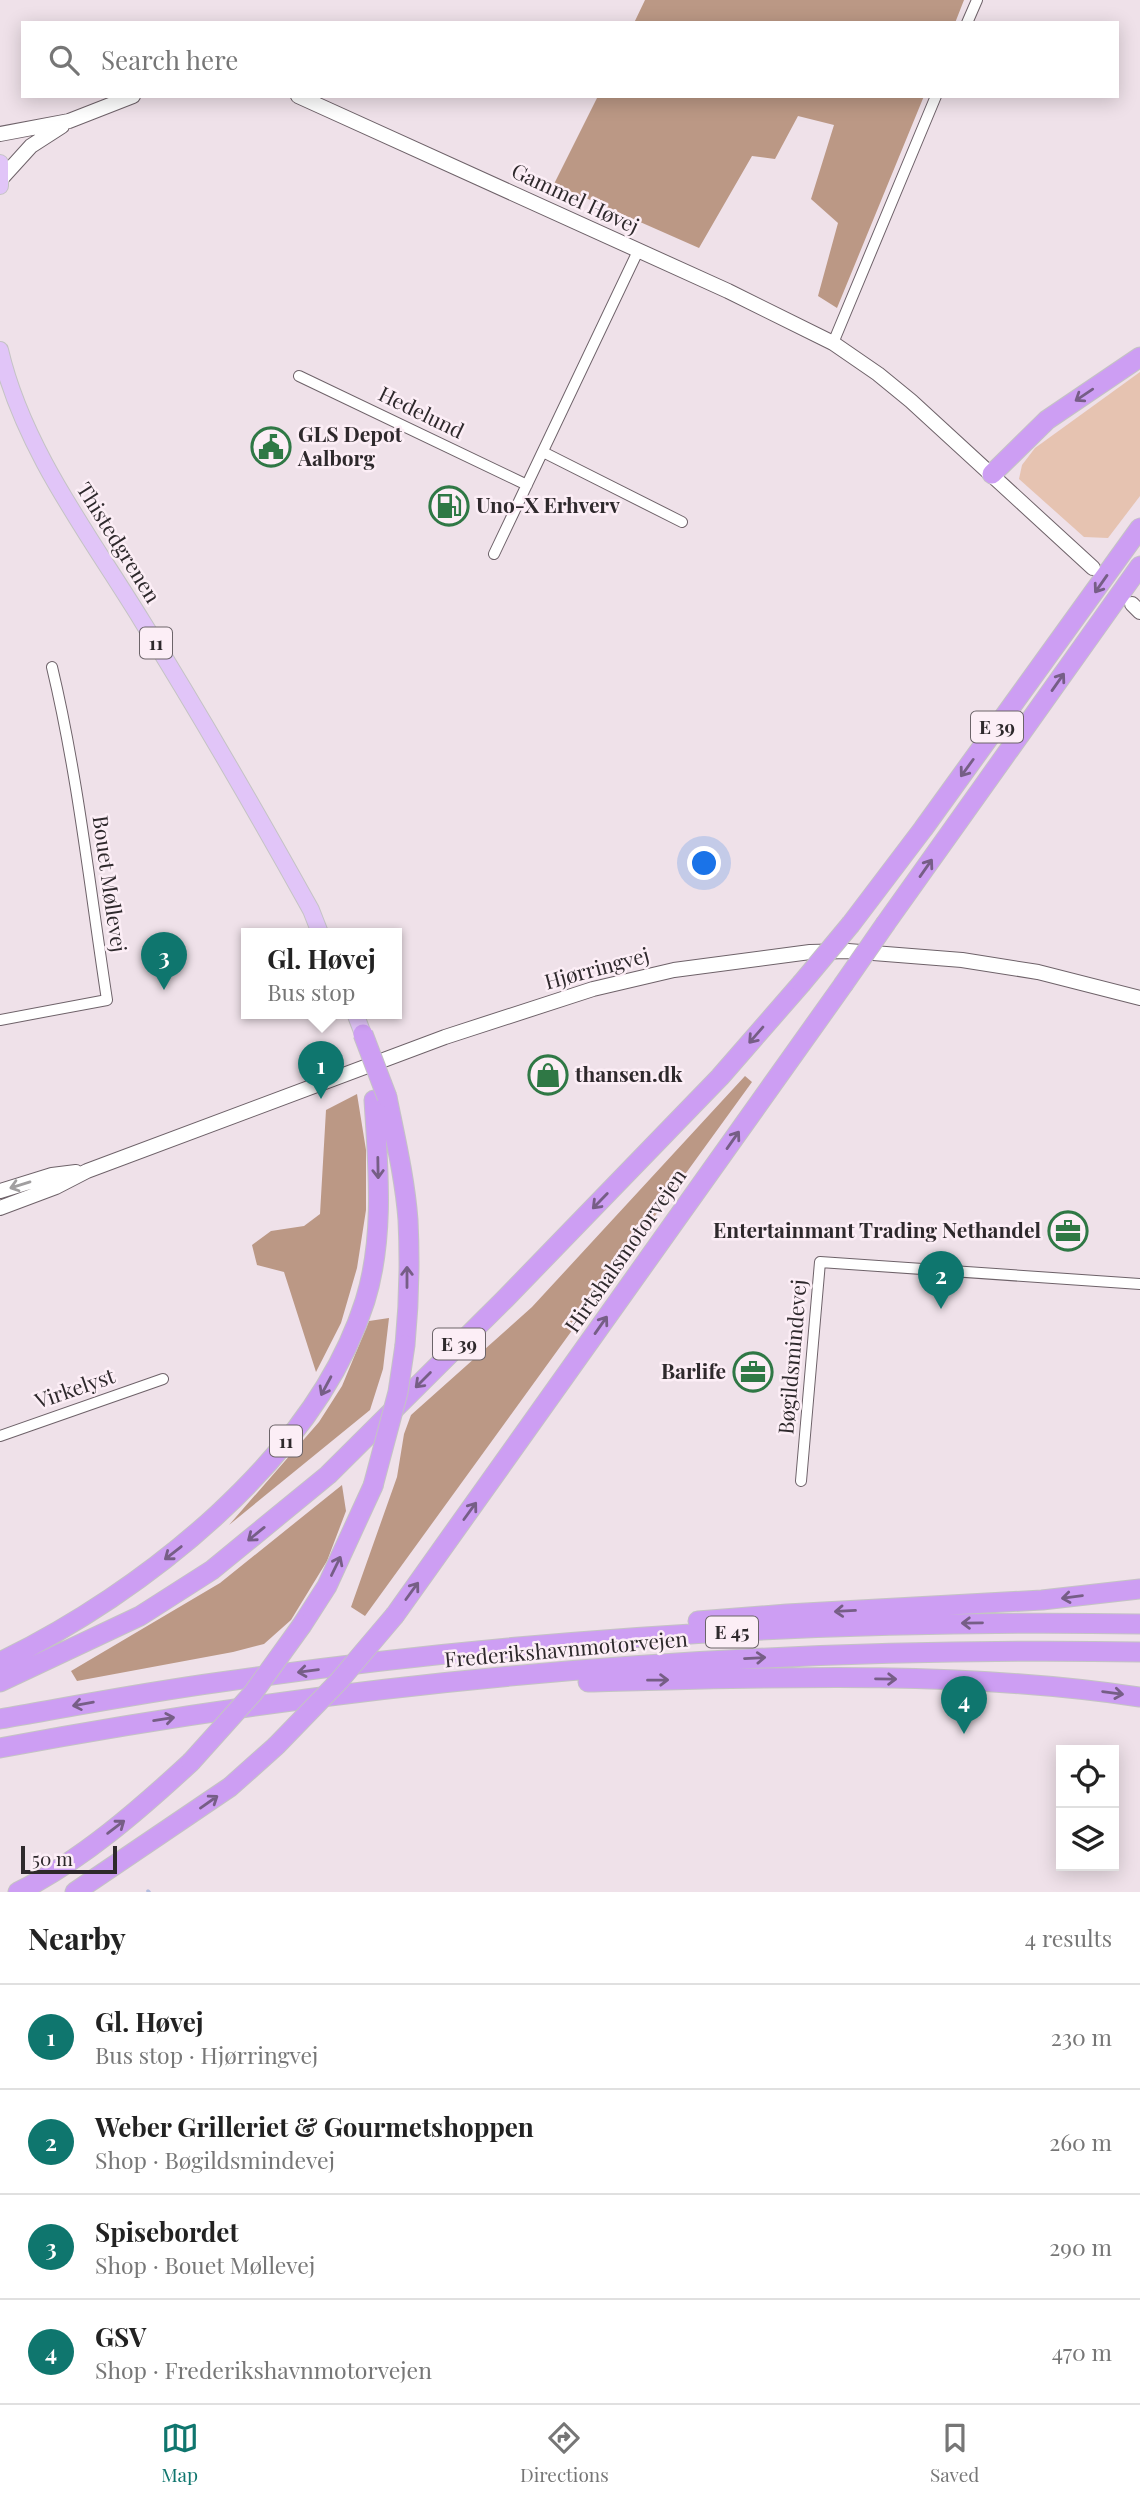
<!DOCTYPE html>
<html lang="en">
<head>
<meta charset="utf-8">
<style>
  :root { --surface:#fff; --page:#f6f6f6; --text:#222; --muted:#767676; --line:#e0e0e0; --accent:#0f766e }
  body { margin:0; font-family:"Playfair Display",serif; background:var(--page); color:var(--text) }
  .controls { position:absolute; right:21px; bottom:21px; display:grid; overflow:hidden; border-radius:0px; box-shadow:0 4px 18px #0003 }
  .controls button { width:63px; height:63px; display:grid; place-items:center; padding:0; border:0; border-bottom:2px solid var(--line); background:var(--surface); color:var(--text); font:35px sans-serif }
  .scale { position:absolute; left:21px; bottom:18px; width:96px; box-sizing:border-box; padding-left:7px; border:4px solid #2e292c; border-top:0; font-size:19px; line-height:24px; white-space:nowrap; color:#2e292c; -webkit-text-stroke:5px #fceef6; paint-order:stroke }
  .you { position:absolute; left:705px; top:864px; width:24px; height:24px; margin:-18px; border:5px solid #fff; border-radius:50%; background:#1a73e8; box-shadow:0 0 0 10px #1a73e833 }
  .badge { display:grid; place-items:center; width:46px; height:46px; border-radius:50%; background:var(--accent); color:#fff; font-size:23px; font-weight:700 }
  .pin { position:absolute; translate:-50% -58px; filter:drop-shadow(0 2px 4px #0008) }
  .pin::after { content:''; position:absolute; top:37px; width:24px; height:21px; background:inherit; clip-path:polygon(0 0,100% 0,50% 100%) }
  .popup { position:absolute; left:241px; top:928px; width:161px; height:91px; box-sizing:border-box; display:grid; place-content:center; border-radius:0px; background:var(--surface); filter:drop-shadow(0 2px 5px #0005); font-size:23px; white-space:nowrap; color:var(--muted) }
  .popup b { font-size:26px; color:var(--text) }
  .popup::after { content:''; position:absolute; left:50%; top:100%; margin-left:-14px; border:14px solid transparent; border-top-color:var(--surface) }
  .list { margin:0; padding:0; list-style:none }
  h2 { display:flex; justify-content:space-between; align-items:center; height:91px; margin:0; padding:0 28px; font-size:30px }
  h2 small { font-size:23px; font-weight:400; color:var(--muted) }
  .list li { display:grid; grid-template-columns:46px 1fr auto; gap:21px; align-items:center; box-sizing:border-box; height:105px; padding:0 28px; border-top:2px solid var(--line) }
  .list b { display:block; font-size:26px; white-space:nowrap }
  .list p { margin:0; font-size:23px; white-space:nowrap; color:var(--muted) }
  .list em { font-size:23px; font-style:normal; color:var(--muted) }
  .icon { flex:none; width:38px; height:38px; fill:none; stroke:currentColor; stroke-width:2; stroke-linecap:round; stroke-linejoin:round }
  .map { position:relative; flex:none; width:1140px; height:1892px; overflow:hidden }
  .search { position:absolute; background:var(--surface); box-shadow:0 4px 18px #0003; left:21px; right:21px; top:21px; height:77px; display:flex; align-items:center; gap:18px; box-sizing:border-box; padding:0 24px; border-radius:0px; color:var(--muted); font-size:26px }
  .sheet { height:511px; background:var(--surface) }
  nav { display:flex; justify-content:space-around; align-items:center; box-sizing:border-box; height:98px; border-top:2px solid var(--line); background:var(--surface); font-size:19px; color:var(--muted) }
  nav a { display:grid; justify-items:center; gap:4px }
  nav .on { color:var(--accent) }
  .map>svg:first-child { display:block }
  .green { fill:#e6c3b1 }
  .forest { fill:#bb9885 }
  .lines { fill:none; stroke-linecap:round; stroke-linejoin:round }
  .stream { stroke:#b4bcde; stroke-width:3.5 }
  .street-casing { stroke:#6e6269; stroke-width:12 }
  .secondary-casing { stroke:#6e6269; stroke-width:16 }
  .primary-casing { stroke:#c4c3c4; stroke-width:18 }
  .highway-casing { stroke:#c4c3c4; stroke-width:21 }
  .street { stroke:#fff; stroke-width:10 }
  .secondary { stroke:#fff; stroke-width:14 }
  .primary { stroke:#e1c5f8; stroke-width:16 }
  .highway { stroke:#cd9ef3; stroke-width:19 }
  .highway-bridge-casing { stroke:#c4c3c4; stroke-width:21; stroke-linecap:butt }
  .highway-bridge { stroke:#cd9ef3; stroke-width:19 }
  .oneway { stroke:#765e86 }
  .oneway2 { stroke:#a19fa0 }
  .labels { text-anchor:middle; stroke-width:5; stroke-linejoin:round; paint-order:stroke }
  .shield { fill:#fceef6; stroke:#6c6469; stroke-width:2 }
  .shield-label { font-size:19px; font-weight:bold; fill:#2e292c }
  .street-label { font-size:21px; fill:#2e292c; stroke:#fceef6 }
  .poi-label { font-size:21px; font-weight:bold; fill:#2e292c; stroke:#fceef6; text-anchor:start }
</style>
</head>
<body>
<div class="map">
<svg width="1140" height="1892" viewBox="0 0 1140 1892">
  <rect width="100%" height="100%" fill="#efe1e9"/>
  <path class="green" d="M1140 372V496L1108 538 1084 537 1019 479 1022 465 1035 448Z"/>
  <path class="forest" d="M645 0H964L955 23H634Z
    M598 96H924L837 308 818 296 838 223 811 199 834 125 798 116 775 159 752 156 699 248 554 184Z
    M745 1076 752 1082 365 1616 351 1607 397 1477 404 1434 411 1415 532 1307Z
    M357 1094 366 1150V1210L357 1268 341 1323 316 1372 284 1272 257 1265 252 1245 271 1231 304 1226 320 1214 326 1110Z
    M389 1318 383 1369 370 1410 229 1525 319 1422 342 1386 369 1321Z
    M342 1485 346 1511 327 1561 291 1620 264 1644 233 1652 77 1681 71 1671 220 1583Z"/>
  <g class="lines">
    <path class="stream" d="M148 1891 149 1892"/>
    <g class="street-casing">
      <path id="street" d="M967 23 977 0
        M833 343 936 96
        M299 376 527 485
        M543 452 682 522
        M494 554 638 251
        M0 1020 107 1000C90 889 78 776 52 667
        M0 1436 163 1379
        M801 1481 820 1262 1140 1284"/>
    </g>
    <g class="secondary-casing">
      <path id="secondary" d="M298 96 728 291 833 343 878 374 911 401 1093 568
        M0 134 69 121 133 96
        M1 179 31 146 62 126
        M1132 604 1140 612
        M0 1191 52 1175 76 1172
        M0 1208 56 1187 87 1171 445 1037 593 989 674 970 810 952 848 951 962 960 1038 972 1140 998"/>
    </g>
    <g class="primary-casing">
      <path id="primary" d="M0 163V186
        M0 350C23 449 90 536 142 621 201 716 257 813 311 910L320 933
        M355 1013 363 1034"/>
    </g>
    <g class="highway-casing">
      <path id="highway" d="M992 474 1047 420 1140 357
        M886 923 1140 566
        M851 924 923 829 1140 528
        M387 1097C395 1137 405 1179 408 1220 410 1261 409 1304 405 1345
        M395 1615 843 985
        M698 1621 787 1614 1042 1600 1140 1589
        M302 1625 327 1586 373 1486
        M0 1662C143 1593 316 1457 365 1301 385 1237 378 1166 374 1100
        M0 1682 140 1616 212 1570 328 1475 505 1299 720 1077 801 984
        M588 1682C772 1677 958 1670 1140 1697
        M0 1719C74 1706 147 1692 221 1682 525 1638 833 1619 1140 1624
        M0 1748C375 1677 758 1646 1140 1652
        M18 1892C82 1860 139 1810 191 1762
        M75 1892 230 1787 276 1746"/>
    </g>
    <use href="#street" class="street"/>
    <use href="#secondary" class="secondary"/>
    <use href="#primary" class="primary"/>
    <use href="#highway" class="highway"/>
    <g class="highway-bridge-casing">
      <path id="highway-bridge" d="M801 984 851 924
        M843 985 886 923
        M363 1034 387 1097
        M373 1486 398 1392 405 1345
        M276 1746 339 1681 395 1615
        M191 1762 253 1693 302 1625"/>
    </g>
    <use href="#highway-bridge" class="highway-bridge"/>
  </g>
  <defs><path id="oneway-shaft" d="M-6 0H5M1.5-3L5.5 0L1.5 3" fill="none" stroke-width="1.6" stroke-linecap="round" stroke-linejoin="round" transform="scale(1.75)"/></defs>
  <g class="oneway">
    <use href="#oneway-shaft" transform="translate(1084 395) rotate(146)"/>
    <use href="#oneway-shaft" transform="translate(1101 584) rotate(125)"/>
    <use href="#oneway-shaft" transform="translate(1058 682) rotate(-55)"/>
    <use href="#oneway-shaft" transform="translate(967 768) rotate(126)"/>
    <use href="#oneway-shaft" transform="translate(926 868) rotate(-55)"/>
    <use href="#oneway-shaft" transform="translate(756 1035) rotate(131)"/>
    <use href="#oneway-shaft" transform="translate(733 1140) rotate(-55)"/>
    <use href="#oneway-shaft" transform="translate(378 1168) rotate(89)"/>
    <use href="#oneway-shaft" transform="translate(600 1201) rotate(134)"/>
    <use href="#oneway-shaft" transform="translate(407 1277) rotate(-90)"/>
    <use href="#oneway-shaft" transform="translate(601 1325) rotate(-55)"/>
    <use href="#oneway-shaft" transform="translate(423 1380) rotate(135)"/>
    <use href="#oneway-shaft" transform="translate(326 1386) rotate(118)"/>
    <use href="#oneway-shaft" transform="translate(470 1511) rotate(-54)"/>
    <use href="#oneway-shaft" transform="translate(256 1534) rotate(141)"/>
    <use href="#oneway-shaft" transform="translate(173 1553) rotate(142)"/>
    <use href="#oneway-shaft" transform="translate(336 1566) rotate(-64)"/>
    <use href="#oneway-shaft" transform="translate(412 1591) rotate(-54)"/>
    <use href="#oneway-shaft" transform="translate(1072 1597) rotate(173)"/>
    <use href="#oneway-shaft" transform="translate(845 1611) rotate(177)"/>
    <use href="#oneway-shaft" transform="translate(972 1623) rotate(179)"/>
    <use href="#oneway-shaft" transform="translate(755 1658) rotate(-3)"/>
    <use href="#oneway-shaft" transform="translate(308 1671) rotate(173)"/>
    <use href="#oneway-shaft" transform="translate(886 1679) rotate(1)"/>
    <use href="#oneway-shaft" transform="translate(658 1680) rotate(-1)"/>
    <use href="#oneway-shaft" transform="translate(1113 1693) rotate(8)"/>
    <use href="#oneway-shaft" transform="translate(83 1704) rotate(170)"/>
    <use href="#oneway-shaft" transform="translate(164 1719) rotate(-9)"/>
    <use href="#oneway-shaft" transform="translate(209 1802) rotate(-35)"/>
    <use href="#oneway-shaft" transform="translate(116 1827) rotate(-37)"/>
  </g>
  <use class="oneway2" href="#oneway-shaft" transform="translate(20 1185) rotate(163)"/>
  <defs>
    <g id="civic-ring" transform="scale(2.0125)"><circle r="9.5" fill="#fceef6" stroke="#2f7845" stroke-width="1.5"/><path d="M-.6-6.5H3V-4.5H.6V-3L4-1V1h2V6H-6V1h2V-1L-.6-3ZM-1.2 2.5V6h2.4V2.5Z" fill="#2f7845"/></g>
    <g id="fuel-ring" transform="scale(2.0125)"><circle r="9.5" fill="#fceef6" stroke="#2f7845" stroke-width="1.5"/><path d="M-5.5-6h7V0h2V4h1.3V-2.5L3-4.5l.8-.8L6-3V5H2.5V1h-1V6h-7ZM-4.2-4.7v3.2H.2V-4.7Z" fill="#2f7845"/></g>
    <g id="shop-ring" transform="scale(2.0125)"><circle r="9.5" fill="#fceef6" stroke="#2f7845" stroke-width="1.5"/><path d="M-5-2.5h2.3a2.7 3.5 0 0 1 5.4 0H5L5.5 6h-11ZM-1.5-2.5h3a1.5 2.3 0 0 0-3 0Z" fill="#2f7845"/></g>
    <g id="office-ring" transform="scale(2.0125)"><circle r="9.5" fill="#fceef6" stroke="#2f7845" stroke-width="1.5"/><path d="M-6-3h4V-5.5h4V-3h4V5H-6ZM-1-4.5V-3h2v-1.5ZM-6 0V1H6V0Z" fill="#2f7845"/></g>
  </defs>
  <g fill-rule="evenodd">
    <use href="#civic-ring" x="271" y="447"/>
    <use href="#fuel-ring" x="449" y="506"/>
    <use href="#shop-ring" x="548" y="1075"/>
    <use href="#office-ring" x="1068" y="1231"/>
    <use href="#office-ring" x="753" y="1372"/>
  </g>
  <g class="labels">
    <g class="shield">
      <rect x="140" y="627.5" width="32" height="31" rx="5"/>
      <rect x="971" y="711.5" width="52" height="31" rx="5"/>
      <rect x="433" y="1328.5" width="52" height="31" rx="5"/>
      <rect x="270" y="1425.5" width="32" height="31" rx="5"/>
      <rect x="706" y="1616.5" width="52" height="31" rx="5"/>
    </g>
    <g class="shield-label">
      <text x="156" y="650">11</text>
      <text x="997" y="734">E 39</text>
      <text x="459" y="1351">E 39</text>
      <text x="286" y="1448">11</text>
      <text x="732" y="1639">E 45</text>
    </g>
    <g class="street-label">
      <text transform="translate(575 199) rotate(25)" y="7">Gammel Høvej</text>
      <text transform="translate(421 413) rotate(26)" y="7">Hedelund</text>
      <text transform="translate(118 543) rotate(58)" y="7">Thistedgrenen</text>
      <text transform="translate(109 884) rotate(82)" y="7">Bouet Møllevej</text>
      <text transform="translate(597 969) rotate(-15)" y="7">Hjørringvej</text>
      <text transform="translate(626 1251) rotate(-55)" y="7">Hirtshalsmotorvejen</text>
      <text transform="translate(793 1357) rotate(-85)" y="7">Bøgildsmindevej</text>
      <text transform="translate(75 1389) rotate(-19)" y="7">Virkelyst</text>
      <text transform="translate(566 1650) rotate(-5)" y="7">Frederikshavnmotorvejen</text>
    </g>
    <g class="poi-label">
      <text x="298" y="442">GLS Depot<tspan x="298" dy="24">Aalborg</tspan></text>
      <text x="476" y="513">Uno-X Erhverv</text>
      <text x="575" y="1082">thansen.dk</text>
      <text x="1041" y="1238" text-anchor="end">Entertainmant Trading Nethandel</text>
      <text x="726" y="1379" text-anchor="end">Barlife</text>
    </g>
  </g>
</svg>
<div class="controls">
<button><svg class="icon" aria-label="locate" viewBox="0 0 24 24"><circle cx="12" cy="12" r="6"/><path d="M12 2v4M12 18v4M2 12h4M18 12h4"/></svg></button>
<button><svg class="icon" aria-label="layers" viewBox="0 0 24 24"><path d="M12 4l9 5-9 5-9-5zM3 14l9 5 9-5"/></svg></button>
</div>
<div class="scale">50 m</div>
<div class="you"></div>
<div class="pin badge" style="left:321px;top:1099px">1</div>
<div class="popup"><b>Gl. Høvej</b>Bus stop</div>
<div class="pin badge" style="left:941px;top:1309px">2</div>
<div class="pin badge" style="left:164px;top:990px">3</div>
<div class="pin badge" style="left:964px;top:1734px">4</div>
<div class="search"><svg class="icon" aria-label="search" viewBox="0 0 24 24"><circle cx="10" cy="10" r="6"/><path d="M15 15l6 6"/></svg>Search here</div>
</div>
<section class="sheet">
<h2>Nearby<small>4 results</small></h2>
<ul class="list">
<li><span class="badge">1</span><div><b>Gl. Høvej</b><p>Bus stop · Hjørringvej</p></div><em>230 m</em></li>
<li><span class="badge">2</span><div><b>Weber Grilleriet &amp; Gourmetshoppen</b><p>Shop · Bøgildsmindevej</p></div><em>260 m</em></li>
<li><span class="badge">3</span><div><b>Spisebordet</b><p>Shop · Bouet Møllevej</p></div><em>290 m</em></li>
<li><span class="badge">4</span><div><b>GSV</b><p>Shop · Frederikshavnmotorvejen</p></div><em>470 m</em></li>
</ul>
</section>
<nav>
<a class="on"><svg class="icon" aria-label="map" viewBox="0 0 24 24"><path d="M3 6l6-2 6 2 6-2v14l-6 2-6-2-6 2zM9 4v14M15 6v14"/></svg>Map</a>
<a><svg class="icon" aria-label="directions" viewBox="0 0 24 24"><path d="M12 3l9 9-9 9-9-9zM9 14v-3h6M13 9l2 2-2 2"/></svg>Directions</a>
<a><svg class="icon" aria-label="saved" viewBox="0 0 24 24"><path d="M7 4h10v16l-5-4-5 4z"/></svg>Saved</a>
</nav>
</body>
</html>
